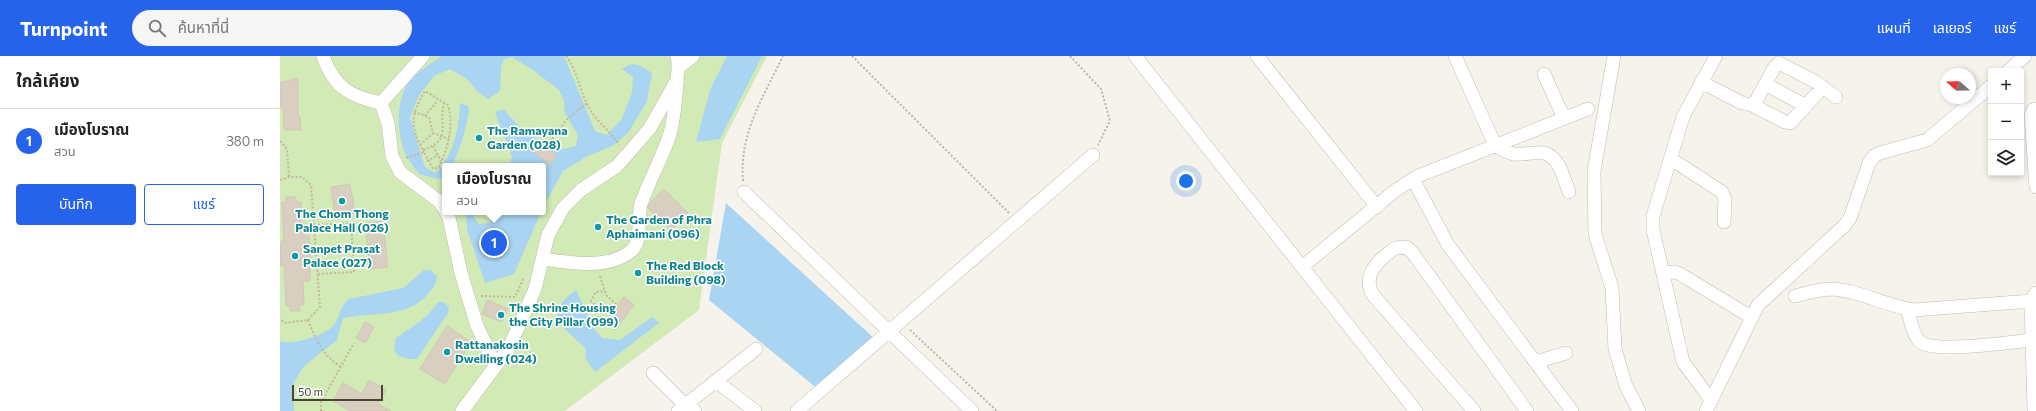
<!DOCTYPE html>
<html lang="th">
<head>
<meta charset="utf-8">
<style>
  :root { --surface:#fff; --page:#f6f6f6; --text:#222; --muted:#767676; --line:#e0e0e0; --accent:#2563eb }
  body { margin:0; font-family:Commissioner,"Noto Sans Thai",sans-serif; background:var(--page); color:var(--text) }
  .controls { position:absolute; right:12px; top:12px; display:grid; overflow:hidden; border-radius:4px; box-shadow:0 2px 6px #0003 }
  .controls button { width:36px; height:36px; display:grid; place-items:center; padding:0; border:0; border-bottom:1px solid var(--line); background:var(--surface); color:var(--text); font:20px sans-serif }
  .compass { position:absolute; left:1660px; top:12px; width:36px; height:36px; border-radius:50%; background:var(--surface); box-shadow:0 2px 6px #0003; rotate:290deg }
  .scale { position:absolute; left:12px; bottom:10px; width:91px; box-sizing:border-box; padding-left:4px; border:2px solid #4b4439; border-top:0; font-size:11px; line-height:14px; white-space:nowrap; color:#4b4439; -webkit-text-stroke:3px #fff; paint-order:stroke }
  .you { position:absolute; left:906px; top:125px; width:14px; height:14px; margin:-10px; border:3px solid #fff; border-radius:50%; background:#1a73e8; box-shadow:0 0 0 6px #1a73e833 }
  .badge { display:grid; place-items:center; width:26px; height:26px; border-radius:50%; background:var(--accent); color:#fff; font-size:13px; font-weight:700 }
  .pin { position:absolute; translate:-50% -50%; border:2px solid #fff; box-shadow:0 1px 4px #0006 }
  .popup { position:absolute; left:162px; top:107px; width:104px; height:52px; box-sizing:border-box; display:grid; place-content:center; border-radius:4px; background:var(--surface); filter:drop-shadow(0 1px 3px #0005); font-size:13px; white-space:nowrap; color:var(--muted) }
  .popup b { font-size:15px; color:var(--text) }
  .popup::after { content:''; position:absolute; left:50%; top:100%; margin-left:-8px; border:8px solid transparent; border-top-color:var(--surface) }
  .list { margin:0; padding:0; list-style:none }
  h2 { display:flex; justify-content:space-between; align-items:center; height:52px; margin:0; padding:0 16px; font-size:17px }
  h2 small { font-size:13px; font-weight:400; color:var(--muted) }
  .list li { display:grid; grid-template-columns:26px 1fr auto; gap:12px; align-items:center; box-sizing:border-box; height:64px; padding:0 16px; border-top:1px solid var(--line) }
  .list b { display:block; font-size:15px; white-space:nowrap }
  .list p { margin:0; font-size:13px; white-space:nowrap; color:var(--muted) }
  .list em { font-size:13px; font-style:normal; color:var(--muted) }
  .actions { display:flex; gap:8px; padding:12px 16px }
  .actions a { flex:1; padding:9px 0; border:1px solid var(--accent); border-radius:4px; text-align:center; font-size:14px; color:var(--accent) }
  .actions .main { background:var(--accent); color:#fff }
  .icon { flex:none; width:22px; height:22px; fill:none; stroke:currentColor; stroke-width:2; stroke-linecap:round; stroke-linejoin:round }
  .map { position:relative; flex:none; width:1756px; height:355px; overflow:hidden }
  header { display:flex; align-items:center; gap:24px; box-sizing:border-box; height:56px; padding:0 20px; background:var(--accent); color:#fff }
  header strong { font-size:19px }
  nav { display:flex; gap:22px; margin-inline-start:auto; font-size:14px }
  .search { width:280px; height:36px; background:var(--page); display:flex; align-items:center; gap:10px; box-sizing:border-box; padding:0 14px; border-radius:22px; color:var(--muted); font-size:15px }
  main { display:flex }
  aside { flex:1; background:var(--surface) }
  .map>svg:first-child { display:block }
  .green { fill:#d2eab5; fill-rule:evenodd }
  .water { fill:#a9d4f2 }
  .building { fill:#d8cfc1; stroke:#d3c7b4 }
  .lines { fill:none; stroke-linecap:round; stroke-linejoin:round }
  .minor-casing { stroke:#c2bbae; stroke-width:14 }
  .path { stroke:#c4b79f; stroke-width:2; stroke-dasharray:2 2; stroke-linecap:butt }
  .minor { stroke:#fff; stroke-width:13 }
  .culture-dot { fill:#0f9aa8; stroke:#fff; stroke-width:1.5 }
  .labels { text-anchor:middle; stroke-width:3; stroke-linejoin:round; paint-order:stroke }
  .culture-label { font-size:12px; font-weight:bold; fill:#0d838f; stroke:#fff; text-anchor:start }
</style>
</head>
<body>
<header>
<strong>Turnpoint</strong>
<div class="search"><svg class="icon" aria-label="search" viewBox="0 0 24 24"><circle cx="10" cy="10" r="6"/><path d="M15 15l6 6"/></svg>ค้นหาที่นี่</div>
<nav><a>แผนที่</a><a>เลเยอร์</a><a>แชร์</a></nav>
</header>
<main>
<aside>
<h2>ใกล้เคียง<small></small></h2>
<ul class="list">
<li><span class="badge">1</span><div><b>เมืองโบราณ</b><p>สวน</p></div><em>380 m</em></li>
</ul>
<div class="actions"><a class="main">บันทึก</a><a>แชร์</a></div>
</aside>
<div class="map">
<svg width="1756" height="355" viewBox="0 0 1756 355">
  <rect width="100%" height="100%" fill="#f6f3ec"/>
  <path class="green" d="M0 0H487L442 87 419 254 285 355H0ZM165 110H263V156H165Z"/>
  <path class="water" d="M162 0H284L315 75 326 79 341 64 352 37 353 21 342 13C355 4 360 9 372 17L367 45 348 77 334 89 306 101 283 115 263 151V110H229L232 101 215 56 224 53C240 75 256 82 279 94L296 90 298 79 285 57 284 45 279 34 253 14 232 1 224 3 221 11 220 35 208 43 197 35 187 23 170 13 154 20 138 41 130 62 145 111 155 117C174 100 179 72 180 47L189 51C187 72 181 90 172 110H165V121L157 123 139 118C134 111 127 103 124 95 117 74 116 46 128 27 133 19 154 5 162 0Z
    M447 0H482L440 83 416 86 430 34Z
    M446 147 596 284 539 334 429 244Z
    M186 156H194V161L199 168 209 167 220 156H261L234 218 205 227 187 173Z
    M144 214H150L157 220C156 234 139 249 126 253 108 259 83 258 63 262L57 284 24 310 13 328 14 355H0V285C11 290 46 279 53 270 61 261 59 250 69 243L123 232Z
    M296 234 314 273 322 282 340 284 372 261 379 267 315 316 305 302 306 293 285 273 275 255 288 240Z
    M158 246H164L169 252 168 257 137 303H128L117 299 114 292 116 282C132 271 148 262 158 246Z"/>
  <path class="building" d="M18 22V60H20L21 74H4L3 51H0V27Z
    M257 83 277 99 270 109 249 93Z
    M70 128 75 157 55 160 51 131Z
    M384 133 408 157 391 175 368 152 370 147Z
    M6 141H16V146H21V168H28L31 203H30V225H23L24 249H19L20 255H10V250H6L4 209 1 210 0 204 1 185 4 186 2 146H6Z
    M103 165 108 211 90 213 85 167Z
    M344 241 354 249 335 274 325 266Z
    M207 244 228 253 222 266 202 258Z
    M85 266 94 271 85 287 76 282Z
    M167 270 191 286 165 328 140 313Z
    M89 324 106 334 98 348 111 355H70L53 345 63 327 82 338Z"/>
  <g class="lines">
    <g class="minor-casing">
      <path id="minor" d="M43 0C54 31 70 41 101 47L108 67 112 100 120 116 160 146 165 154
        M855 0 1136 355
        M977 0 1097 151
        M1175 0 1215 89C1221 93 1227 97 1234 98 1252 100 1266 88 1279 110 1283 118 1286 128 1289 136
        M1334 0 1314 115 1315 178 1332 232 1335 293 1346 330 1359 355
        M400 10 413 0
        M1728 15 1745 0
        M1264 18 1284 62
        M1421 26 1462 47 1472 49 1476 45 1494 12 1499 7 1536 26 1556 41
        M1485 28 1526 50
        M101 47 143 0
        M1472 49 1505 66 1510 67 1543 31
        M1756 53 1753 54 1751 60 1756 131
        M1391 103 1442 136 1445 143 1444 166
        M1133 123 1168 189 1292 355
        M464 136 692 355
        M166 156 169 161 181 217 197 270 215 308
        M263 203C291 207 327 214 351 195 363 185 357 162 361 148 369 125 381 104 389 81 395 63 395 45 397 27 397 16 400 11 397 0
        M1022 211 1116 134 1138 120 1308 53
        M1383 217 1395 216 1400 218 1471 261
        M1515 240C1527 237 1539 233 1552 233 1577 234 1607 250 1634 254L1751 245
        M1627 253C1630 262 1632 277 1639 285 1651 298 1732 286 1752 284
        M1256 306 1286 297
        M373 317 405 349 415 355
        M436 325 475 355
        M1431 344 1403 306 1373 174V160L1403 61 1436 0
        M182 355 229 292 255 233 268 179 283 152 301 134 337 110 352 93 370 72 397 24
        M398 355 476 293
        M517 355 813 99
        M1194 355 1093 239C1081 219 1099 203 1115 192L1126 191 1132 196 1247 355
        M1426 355 1478 249 1564 170 1570 162 1589 107 1594 100 1600 97 1647 84 1711 30
        M1754 355 1751 245 1756 237"/>
    </g>
    <path class="path" d="M286 0C297 14 299 32 307 48 314 64 330 74 339 89
      M572 0 729 157
      M790 0 821 33 830 65 818 89
      M134 56 149 61 153 77 169 83
      M145 60 158 44
      M272 83 288 62 304 49 307 48
      M0 85 7 93 9 121
      M140 89 153 77
      M153 90 161 105
      M143 94C173 83 158 71 164 47
      M126 102 144 96 153 113 159 111C168 91 174 71 168 49L145 35C130 59 130 71 144 96
      M147 105 158 99
      M0 124 9 121H22L31 129 40 251 28 264 6 267 0 263
      M463 125C459 77 483 42 503 0
      M34 169 71 167 74 216 37 218
      M320 220 326 239 337 249
      M201 240 235 241 244 221
      M323 257 311 245 316 236 324 235
      M28 264C35 282 43 300 60 310
      M630 274 717 355
      M41 355V346L74 287"/>
    <use href="#minor" class="minor"/>
  </g>
  <g class="culture-dot">
    <circle cx="199" cy="82" r="4"/>
    <circle cx="62" cy="145" r="4"/>
    <circle cx="318" cy="171" r="4"/>
    <circle cx="15" cy="200" r="4"/>
    <circle cx="358" cy="217" r="4"/>
    <circle cx="221" cy="259" r="4"/>
    <circle cx="167" cy="296" r="4"/>
  </g>
  <g class="labels">
    <g class="culture-label">
      <text x="207" y="79">The Ramayana<tspan x="207" dy="14">Garden (028)</tspan></text>
      <text x="62" y="162" text-anchor="middle">The Chom Thong<tspan x="62" dy="14">Palace Hall (026)</tspan></text>
      <text x="326" y="168">The Garden of Phra<tspan x="326" dy="14">Aphaimani (096)</tspan></text>
      <text x="23" y="197">Sanpet Prasat<tspan x="23" dy="14">Palace (027)</tspan></text>
      <text x="366" y="214">The Red Block<tspan x="366" dy="14">Building (098)</tspan></text>
      <text x="229" y="256">The Shrine Housing<tspan x="229" dy="14">the City Pillar (099)</tspan></text>
      <text x="175" y="293">Rattanakosin<tspan x="175" dy="14">Dwelling (024)</tspan></text>
    </g>
  </g>
</svg>
<div class="controls">
<button>+</button>
<button>−</button>
<button><svg class="icon" aria-label="layers" viewBox="0 0 24 24"><path d="M12 4l9 5-9 5-9-5zM3 14l9 5 9-5"/></svg></button>
</div>
<svg class="compass" viewBox="-18 -18 36 36"><path d="M0-13l5 13h-10z" fill="#e53935"/><path d="M0 13l5-13h-10z" fill="#767676"/></svg>
<div class="scale">50 m</div>
<div class="you"></div>
<div class="pin badge" style="left:214px;top:187px">1</div>
<div class="popup"><b>เมืองโบราณ</b>สวน</div>
</div>
</main>
</body>
</html>
